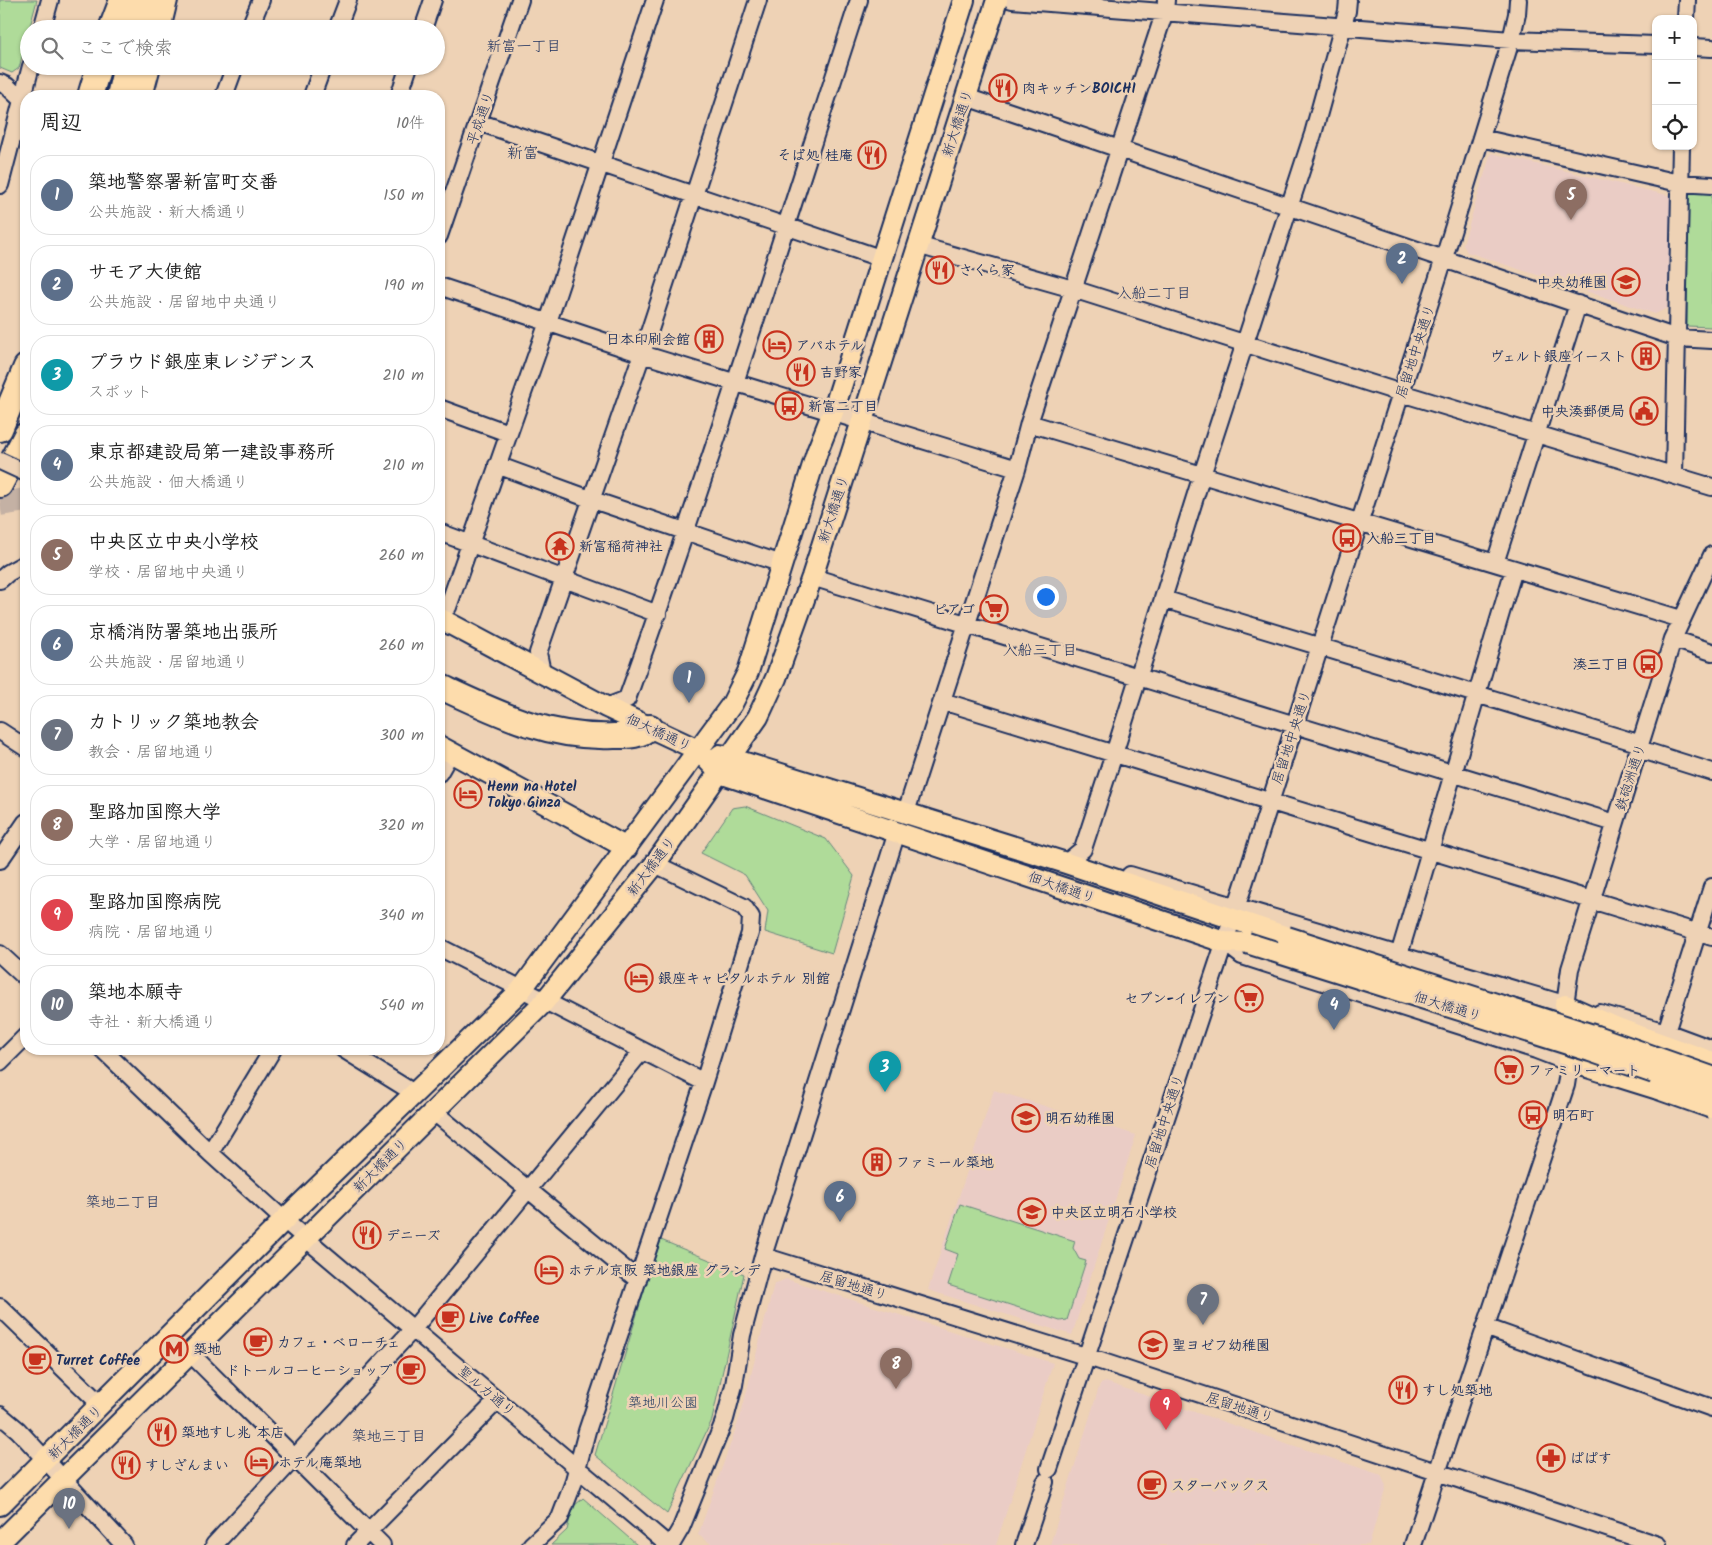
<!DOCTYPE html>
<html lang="ja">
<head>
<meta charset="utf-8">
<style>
  :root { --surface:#fff; --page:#f2f2f2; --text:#222; --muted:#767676; --line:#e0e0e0; --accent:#c8321e }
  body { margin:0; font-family:Kalam,"Klee One",sans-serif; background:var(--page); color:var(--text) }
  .controls { position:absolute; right:15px; top:15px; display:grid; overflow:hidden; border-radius:10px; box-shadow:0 1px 4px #0004 }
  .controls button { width:45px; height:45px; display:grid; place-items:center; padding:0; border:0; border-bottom:1px solid var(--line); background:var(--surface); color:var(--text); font:25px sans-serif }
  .you { position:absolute; left:1045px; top:596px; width:18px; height:18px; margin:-12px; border:4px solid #fff; border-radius:50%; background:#1a73e8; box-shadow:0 0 0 8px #1a73e833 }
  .badge { display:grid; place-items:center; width:32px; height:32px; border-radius:50%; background:var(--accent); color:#fff; font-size:16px; font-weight:700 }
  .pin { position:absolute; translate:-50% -41px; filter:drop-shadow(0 1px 2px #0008) }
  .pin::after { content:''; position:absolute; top:26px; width:18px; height:15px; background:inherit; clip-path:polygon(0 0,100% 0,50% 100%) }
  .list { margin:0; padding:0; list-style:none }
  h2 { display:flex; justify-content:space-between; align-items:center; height:65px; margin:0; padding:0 20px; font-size:21px }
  h2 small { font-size:16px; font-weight:400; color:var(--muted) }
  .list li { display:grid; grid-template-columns:32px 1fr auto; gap:15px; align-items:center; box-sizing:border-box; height:80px; margin:0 10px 10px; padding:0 10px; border:1px solid var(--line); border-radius:20px }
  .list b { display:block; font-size:19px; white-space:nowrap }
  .list p { margin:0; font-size:16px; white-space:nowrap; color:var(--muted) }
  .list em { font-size:16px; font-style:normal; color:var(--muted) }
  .icon { flex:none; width:28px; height:28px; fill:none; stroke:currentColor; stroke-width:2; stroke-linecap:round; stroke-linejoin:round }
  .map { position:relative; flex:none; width:1712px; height:1545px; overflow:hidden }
  .search { position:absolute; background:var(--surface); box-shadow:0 1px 4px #0004; left:20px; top:20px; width:425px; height:55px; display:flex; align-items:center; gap:12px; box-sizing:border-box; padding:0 18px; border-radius:28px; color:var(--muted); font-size:19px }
  .panel { position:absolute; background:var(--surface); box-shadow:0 1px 4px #0004; left:20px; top:90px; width:425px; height:965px; border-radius:20px }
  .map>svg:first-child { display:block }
  .built { fill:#eaccc5 }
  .green { fill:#afdb99; stroke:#65857c }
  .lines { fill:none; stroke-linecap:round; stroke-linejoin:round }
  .highway-tunnel { stroke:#c4b1a4; stroke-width:24; stroke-dasharray:24 12; stroke-linecap:butt }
  .minor-casing { stroke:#1b2f5e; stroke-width:20 }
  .major-casing { stroke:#1b2f5e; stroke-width:24 }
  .highway-casing { stroke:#1b2f5e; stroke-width:28 }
  .minor { stroke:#eed2b5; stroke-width:16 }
  .major { stroke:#fddcac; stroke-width:20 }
  .highway { stroke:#fddcac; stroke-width:24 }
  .minor-bridge-casing { stroke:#1b2f5e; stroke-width:20; stroke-linecap:butt }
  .major-bridge-casing { stroke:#1b2f5e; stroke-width:24; stroke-linecap:butt }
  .minor-bridge { stroke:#eed2b5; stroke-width:16 }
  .major-bridge { stroke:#fddcac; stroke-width:20 }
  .labels { text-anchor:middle; stroke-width:5; stroke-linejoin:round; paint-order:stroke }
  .poi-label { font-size:14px; font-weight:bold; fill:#1b2f5e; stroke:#eed2b5; text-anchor:start }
  .street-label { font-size:14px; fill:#1b2f5e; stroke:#eed2b5 }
  .park-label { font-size:14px; fill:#2a4064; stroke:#eed2b5 }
  .neighbourhood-label { font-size:15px; fill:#1b2f5e; stroke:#eed2b5 }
  .quarter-label { font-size:16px; fill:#1b2f5e; stroke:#eed2b5 }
</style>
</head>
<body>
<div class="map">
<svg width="1712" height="1545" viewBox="0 0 1712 1545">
  <rect width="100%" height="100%" fill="#eed2b5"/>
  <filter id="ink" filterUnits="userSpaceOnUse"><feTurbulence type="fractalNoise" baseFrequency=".02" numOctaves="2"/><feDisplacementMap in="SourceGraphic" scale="10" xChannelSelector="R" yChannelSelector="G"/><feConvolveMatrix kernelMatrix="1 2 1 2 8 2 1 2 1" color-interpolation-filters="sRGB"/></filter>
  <g filter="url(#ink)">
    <path class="built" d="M1491 153 1671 196 1667 308 1655 314 1467 252 1463 244Z
      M994 1090 1136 1135 1072 1335 928 1290Z
      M786 1279 1053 1363 996 1545H713L698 1535 741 1414 774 1284Z
      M1106 1382 1381 1475 1386 1486 1369 1545H1050L1100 1384Z"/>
    <path class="green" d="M0 0H37L19 68 12 73 0 68Z
      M1687 191 1712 192V327L1687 326Z
      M745 806 826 839 854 876 832 953 765 932 768 911 745 875 701 853 732 808Z
      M960 1204 1075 1241 1073 1248 1079 1259 1086 1261 1067 1320 1060 1321 948 1285 958 1254 945 1249Z
      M661 1240 744 1274 712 1420 667 1514 595 1455 648 1277Z
      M583 1498 637 1545H551L567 1530 573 1507Z"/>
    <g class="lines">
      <path class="highway-tunnel" d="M0 504 26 500"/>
      <g class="minor-casing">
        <path id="minor" d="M1012 0 1511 40 1656 45
          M1686 19 1687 0
          M42 29 50 0
          M249 29 261 0
          M337 29 348 0
          M423 29 433 0
          M1693 47 1712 48
          M0 83 7 86 26 104
          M224 96 235 66
          M312 96 323 66
          M399 96 409 66
          M966 97 1677 338 1712 340
          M478 122 880 258
          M1481 138 1679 183 1712 185
          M0 185 31 66
          M439 236 520 0
          M917 245 1073 289 1401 393 1712 487
          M439 286 642 354 1017 469
          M439 408 508 433
          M1029 423 1681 619
          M497 465 590 499 782 564
          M1674 475 1681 146
          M439 532 658 614
          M1495 563 1578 304
          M812 577 1615 823
          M0 580 8 573 26 563
          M1163 599 1641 744
          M439 612 448 607 548 322 655 0
          M1673 639 1712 652
          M542 672 538 653 642 354 758 0
          M942 701 1712 937
          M606 707 627 699C710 468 783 233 859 0
          M0 731 26 748
          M1639 749 1712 772
          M439 773 451 752
          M906 812 1017 469 1029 423 1165 11 1166 0
          M0 860 26 822
          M1066 863 1083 849 1114 754 1202 475 1313 134 1347 11 1348 0
          M1130 875 1574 1007
          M1224 942 1242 956 1536 1050 1575 1065
          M439 947 704 1082
          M0 954 26 978
          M1399 955 1514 569
          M1600 1013 1666 1032 1712 1049
          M1565 1018V1005L1570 969 1673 639 1712 555
          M1666 1032 1712 887
          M102 1049 210 1153 284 1220 668 1545
          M343 1049 414 1093
          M0 1062 26 1036
          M434 1112 638 1280
          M210 1153 273 1049
          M763 1256 1085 1356 1658 1545
          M0 1307 101 1405
          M1485 1327 1712 1408
          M191 1354 382 1545
          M0 1415 18 1430 124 1545
          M1049 1469 1242 890 1440 271 1511 40 1517 14 1518 0
          M214 1545 414 1328 642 1051
          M355 1545 497 1401
          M531 1545 560 1518 573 1484 587 1431 704 1082 750 933 751 917 744 907 655 864
          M671 1545 681 1528 725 1419 734 1385 742 1335 763 1256 897 832
          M1024 1545 1045 1482
          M1413 1545 1566 1085 1568 1072 1567 1050"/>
      </g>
      <g class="major-casing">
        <path id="major" d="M439 618 606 707 698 750 720 773 1224 942 1247 943
          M439 746 627 848
          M720 755 1066 863 1287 937
          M1565 1005 1617 1028 1712 1062
          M1568 1061 1658 1089
          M0 1505 284 1220 521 990 732 704 748 672 817 452 833 412 964 0
          M0 1542 544 1002 655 864 758 717 776 678 812 577 997 0"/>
      </g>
      <g class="highway-casing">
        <path id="highway" d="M111 29 122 0
          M136 29 143 0
          M158 29 165 0
          M90 96 99 66
          M119 96 126 66
          M140 96 148 66
          M0 429 26 367
          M0 485 26 435
          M439 686C497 713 548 739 614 736 626 736 640 737 650 727"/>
      </g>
      <use href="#minor" class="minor"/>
      <use href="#major" class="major"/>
      <use href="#highway" class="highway"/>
      <g class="minor-bridge-casing">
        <path id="minor-bridge" d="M0 461 26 473"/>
      </g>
      <g class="major-bridge-casing">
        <path id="major-bridge" d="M1287 937 1596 1036 1712 1077
          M1247 943 1590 1051 1712 1093
          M1658 1089 1712 1108"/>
      </g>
      <use href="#minor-bridge" class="minor-bridge"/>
      <use href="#major-bridge" class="major-bridge"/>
    </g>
  </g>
  <defs>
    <g id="restaurant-ring" transform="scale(1.4375)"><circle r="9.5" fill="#eed2b5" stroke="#c8321e" stroke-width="1.5"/><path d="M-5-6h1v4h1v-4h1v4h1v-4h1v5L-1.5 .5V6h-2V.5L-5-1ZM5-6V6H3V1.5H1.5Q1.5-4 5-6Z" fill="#c8321e"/></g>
    <g id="school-ring" transform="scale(1.4375)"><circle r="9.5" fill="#eed2b5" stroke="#c8321e" stroke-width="1.5"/><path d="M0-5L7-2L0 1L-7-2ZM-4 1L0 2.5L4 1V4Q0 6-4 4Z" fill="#c8321e"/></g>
    <g id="building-ring" transform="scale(1.4375)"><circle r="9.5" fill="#eed2b5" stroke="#c8321e" stroke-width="1.5"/><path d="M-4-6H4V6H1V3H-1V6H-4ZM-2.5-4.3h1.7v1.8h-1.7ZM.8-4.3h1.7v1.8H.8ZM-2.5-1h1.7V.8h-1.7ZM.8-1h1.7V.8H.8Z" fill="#c8321e"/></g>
    <g id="hotel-ring" transform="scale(1.4375)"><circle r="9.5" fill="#eed2b5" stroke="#c8321e" stroke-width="1.5"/><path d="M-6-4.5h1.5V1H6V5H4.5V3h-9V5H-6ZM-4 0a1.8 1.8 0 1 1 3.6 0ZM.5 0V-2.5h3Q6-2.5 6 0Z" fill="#c8321e"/></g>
    <g id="bus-ring" transform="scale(1.4375)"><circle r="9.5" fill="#eed2b5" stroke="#c8321e" stroke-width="1.5"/><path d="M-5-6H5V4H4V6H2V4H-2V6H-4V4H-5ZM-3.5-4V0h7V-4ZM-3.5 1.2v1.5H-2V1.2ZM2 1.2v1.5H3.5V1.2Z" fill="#c8321e"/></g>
    <g id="civic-ring" transform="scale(1.4375)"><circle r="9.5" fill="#eed2b5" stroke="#c8321e" stroke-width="1.5"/><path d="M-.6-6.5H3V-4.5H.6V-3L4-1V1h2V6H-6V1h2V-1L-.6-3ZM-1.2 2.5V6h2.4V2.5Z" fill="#c8321e"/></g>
    <g id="temple-ring" transform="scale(1.4375)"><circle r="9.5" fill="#eed2b5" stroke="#c8321e" stroke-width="1.5"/><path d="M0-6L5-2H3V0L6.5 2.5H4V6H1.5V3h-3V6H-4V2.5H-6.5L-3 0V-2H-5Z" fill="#c8321e"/></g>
    <g id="supermarket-ring" transform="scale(1.4375)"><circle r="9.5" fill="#eed2b5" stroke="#c8321e" stroke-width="1.5"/><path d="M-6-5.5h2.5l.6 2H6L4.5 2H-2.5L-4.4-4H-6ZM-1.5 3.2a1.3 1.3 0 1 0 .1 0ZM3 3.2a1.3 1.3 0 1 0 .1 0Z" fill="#c8321e"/></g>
    <g id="cafe-ring" transform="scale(1.4375)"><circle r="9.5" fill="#eed2b5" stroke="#c8321e" stroke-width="1.5"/><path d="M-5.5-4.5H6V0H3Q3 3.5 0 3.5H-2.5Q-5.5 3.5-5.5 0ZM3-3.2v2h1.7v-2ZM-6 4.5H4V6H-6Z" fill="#c8321e"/></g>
    <g id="metro-ring" transform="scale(1.4375)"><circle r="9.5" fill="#eed2b5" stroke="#c8321e" stroke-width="1.5"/><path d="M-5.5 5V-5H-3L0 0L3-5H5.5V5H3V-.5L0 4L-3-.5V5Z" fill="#c8321e"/></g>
    <g id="pharmacy-ring" transform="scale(1.4375)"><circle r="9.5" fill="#eed2b5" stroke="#c8321e" stroke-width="1.5"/><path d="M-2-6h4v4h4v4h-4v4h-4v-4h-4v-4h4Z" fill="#c8321e"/></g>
  </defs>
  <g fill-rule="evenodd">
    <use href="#restaurant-ring" x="1003" y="88"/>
    <use href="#restaurant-ring" x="872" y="155"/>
    <use href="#restaurant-ring" x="940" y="270"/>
    <use href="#school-ring" x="1626" y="282"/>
    <use href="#building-ring" x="709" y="339"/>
    <use href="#hotel-ring" x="777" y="345"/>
    <use href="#building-ring" x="1646" y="356"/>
    <use href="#restaurant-ring" x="801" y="372"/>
    <use href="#bus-ring" x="789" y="406"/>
    <use href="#civic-ring" x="1644" y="411"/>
    <use href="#bus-ring" x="1347" y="538"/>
    <use href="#temple-ring" x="560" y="546"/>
    <use href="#supermarket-ring" x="994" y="609"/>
    <use href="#bus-ring" x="1648" y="664"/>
    <use href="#hotel-ring" x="468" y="794"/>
    <use href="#hotel-ring" x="639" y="978"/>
    <use href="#supermarket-ring" x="1249" y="998"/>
    <use href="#supermarket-ring" x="1509" y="1070"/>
    <use href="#bus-ring" x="1533" y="1115"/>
    <use href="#school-ring" x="1026" y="1118"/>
    <use href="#building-ring" x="877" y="1162"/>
    <use href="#school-ring" x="1032" y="1212"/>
    <use href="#restaurant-ring" x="367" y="1235"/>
    <use href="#hotel-ring" x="549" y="1270"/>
    <use href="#cafe-ring" x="450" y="1318"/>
    <use href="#cafe-ring" x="258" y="1342"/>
    <use href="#school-ring" x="1153" y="1345"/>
    <use href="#metro-ring" x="174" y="1349"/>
    <use href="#cafe-ring" x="37" y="1360"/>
    <use href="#cafe-ring" x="411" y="1370"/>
    <use href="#restaurant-ring" x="1403" y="1390"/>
    <use href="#restaurant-ring" x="162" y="1432"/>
    <use href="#pharmacy-ring" x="1551" y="1458"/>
    <use href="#hotel-ring" x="259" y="1462"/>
    <use href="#restaurant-ring" x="126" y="1465"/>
    <use href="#cafe-ring" x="1152" y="1485"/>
  </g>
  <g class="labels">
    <g class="poi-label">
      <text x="1022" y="93">肉キッチンBOICHI</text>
      <text x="853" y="160" text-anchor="end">そば処 桂庵</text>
      <text x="959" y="275">さくら家</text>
      <text x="1607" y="287" text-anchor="end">中央幼稚園</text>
      <text x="690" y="344" text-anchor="end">日本印刷会館</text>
      <text x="796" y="350">アパホテル</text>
      <text x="1627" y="361" text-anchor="end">ヴェルト銀座イースト</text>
      <text x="820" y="377">吉野家</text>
      <text x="808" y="411">新富二丁目</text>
      <text x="1625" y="416" text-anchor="end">中央湊郵便局</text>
      <text x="1366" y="543">入船三丁目</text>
      <text x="579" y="551">新富稲荷神社</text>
      <text x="975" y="614" text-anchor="end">ピアゴ</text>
      <text x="1629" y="669" text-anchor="end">湊三丁目</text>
      <text x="487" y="791">Henn na Hotel<tspan x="487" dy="16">Tokyo Ginza</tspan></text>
      <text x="658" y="983">銀座キャピタルホテル 別館</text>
      <text x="1230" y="1003" text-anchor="end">セブン-イレブン</text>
      <text x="1528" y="1075">ファミリーマート</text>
      <text x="1552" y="1120">明石町</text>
      <text x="1045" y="1123">明石幼稚園</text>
      <text x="896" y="1167">ファミール築地</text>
      <text x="1051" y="1217">中央区立明石小学校</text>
      <text x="386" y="1240">デニーズ</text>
      <text x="568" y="1275">ホテル京阪 築地銀座 グランデ</text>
      <text x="469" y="1323">Live Coffee</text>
      <text x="277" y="1347">カフェ・ベローチェ</text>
      <text x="1172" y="1350">聖ヨゼフ幼稚園</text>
      <text x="193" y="1354">築地</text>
      <text x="56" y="1365">Turret Coffee</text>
      <text x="392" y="1375" text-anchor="end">ドトールコーヒーショップ</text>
      <text x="1422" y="1395">すし処築地</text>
      <text x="181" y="1437">築地すし兆 本店</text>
      <text x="1570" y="1463">ぱぱす</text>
      <text x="278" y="1467">ホテル庵築地</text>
      <text x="145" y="1470">すしざんまい</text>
      <text x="1171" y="1490">スターバックス</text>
    </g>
    <g class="street-label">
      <text transform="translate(480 118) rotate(-71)" y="5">平成通り</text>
      <text transform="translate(957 123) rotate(-72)" y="5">新大橋通り</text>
      <text transform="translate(1415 351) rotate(-72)" y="5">居留地中央通り</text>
      <text transform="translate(833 509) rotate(-72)" y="5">新大橋通り</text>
      <text transform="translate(659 732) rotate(25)" y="5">佃大橋通り</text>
      <text transform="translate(1291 737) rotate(-72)" y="5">居留地中央通り</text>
      <text transform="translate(1630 777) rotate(-72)" y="5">鉄砲洲通り</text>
      <text transform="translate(651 866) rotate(-53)" y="5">新大橋通り</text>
      <text transform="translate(1062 887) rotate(19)" y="5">佃大橋通り</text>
      <text transform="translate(1448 1006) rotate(17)" y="5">佃大橋通り</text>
      <text transform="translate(1164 1121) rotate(-72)" y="5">居留地中央通り</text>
      <text transform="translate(380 1165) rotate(-45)" y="5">新大橋通り</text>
      <text transform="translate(854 1285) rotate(17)" y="5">居留地通り</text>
      <text transform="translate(487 1391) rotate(40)" y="5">聖ルカ通り</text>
      <text transform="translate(1240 1407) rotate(18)" y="5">居留地通り</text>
      <text transform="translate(75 1432) rotate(-45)" y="5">新大橋通り</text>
    </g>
    <g class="park-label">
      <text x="663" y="1407">築地川公園</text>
    </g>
    <g class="neighbourhood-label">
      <text x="524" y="51">新富一丁目</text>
      <text x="1154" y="298">入船二丁目</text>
      <text x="1040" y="655">入船三丁目</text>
      <text x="123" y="1207">築地二丁目</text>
      <text x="389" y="1441">築地三丁目</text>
    </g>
    <g class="quarter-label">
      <text x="523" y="158">新富</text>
    </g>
  </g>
</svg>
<div class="controls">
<button>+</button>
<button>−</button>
<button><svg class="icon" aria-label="locate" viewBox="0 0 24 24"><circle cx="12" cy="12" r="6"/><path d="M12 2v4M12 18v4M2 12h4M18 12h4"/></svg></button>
</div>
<div class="you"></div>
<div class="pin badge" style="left:689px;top:703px;background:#5c6f8a">1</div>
<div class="pin badge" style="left:1402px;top:284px;background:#5c6f8a">2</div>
<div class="pin badge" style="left:885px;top:1092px;background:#0f9aa8">3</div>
<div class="pin badge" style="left:1334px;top:1030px;background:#5c6f8a">4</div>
<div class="pin badge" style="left:1571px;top:220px;background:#8d6e63">5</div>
<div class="pin badge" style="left:840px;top:1222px;background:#5c6f8a">6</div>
<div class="pin badge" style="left:1203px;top:1325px;background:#6b7280">7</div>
<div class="pin badge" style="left:896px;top:1389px;background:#8d6e63">8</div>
<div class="pin badge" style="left:1166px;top:1430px;background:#e0444e">9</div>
<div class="pin badge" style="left:69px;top:1529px;background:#6b7280">10</div>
<div class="search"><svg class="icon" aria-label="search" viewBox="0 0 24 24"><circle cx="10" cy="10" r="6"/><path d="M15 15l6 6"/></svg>ここで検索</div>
<section class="panel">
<h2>周辺<small>10件</small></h2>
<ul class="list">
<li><span class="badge" style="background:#5c6f8a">1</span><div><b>築地警察署新富町交番</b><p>公共施設 · 新大橋通り</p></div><em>150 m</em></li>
<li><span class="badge" style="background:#5c6f8a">2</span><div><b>サモア大使館</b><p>公共施設 · 居留地中央通り</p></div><em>190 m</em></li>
<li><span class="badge" style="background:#0f9aa8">3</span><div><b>プラウド銀座東レジデンス</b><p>スポット</p></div><em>210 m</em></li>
<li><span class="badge" style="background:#5c6f8a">4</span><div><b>東京都建設局第一建設事務所</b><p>公共施設 · 佃大橋通り</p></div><em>210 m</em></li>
<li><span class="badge" style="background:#8d6e63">5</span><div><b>中央区立中央小学校</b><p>学校 · 居留地中央通り</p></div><em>260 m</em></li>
<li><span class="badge" style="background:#5c6f8a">6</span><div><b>京橋消防署築地出張所</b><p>公共施設 · 居留地通り</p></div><em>260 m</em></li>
<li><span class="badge" style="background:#6b7280">7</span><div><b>カトリック築地教会</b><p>教会 · 居留地通り</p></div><em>300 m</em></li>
<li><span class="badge" style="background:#8d6e63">8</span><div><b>聖路加国際大学</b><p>大学 · 居留地通り</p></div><em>320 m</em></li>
<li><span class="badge" style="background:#e0444e">9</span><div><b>聖路加国際病院</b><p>病院 · 居留地通り</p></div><em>340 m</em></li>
<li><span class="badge" style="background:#6b7280">10</span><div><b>築地本願寺</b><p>寺社 · 新大橋通り</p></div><em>540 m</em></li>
</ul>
</section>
</div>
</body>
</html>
